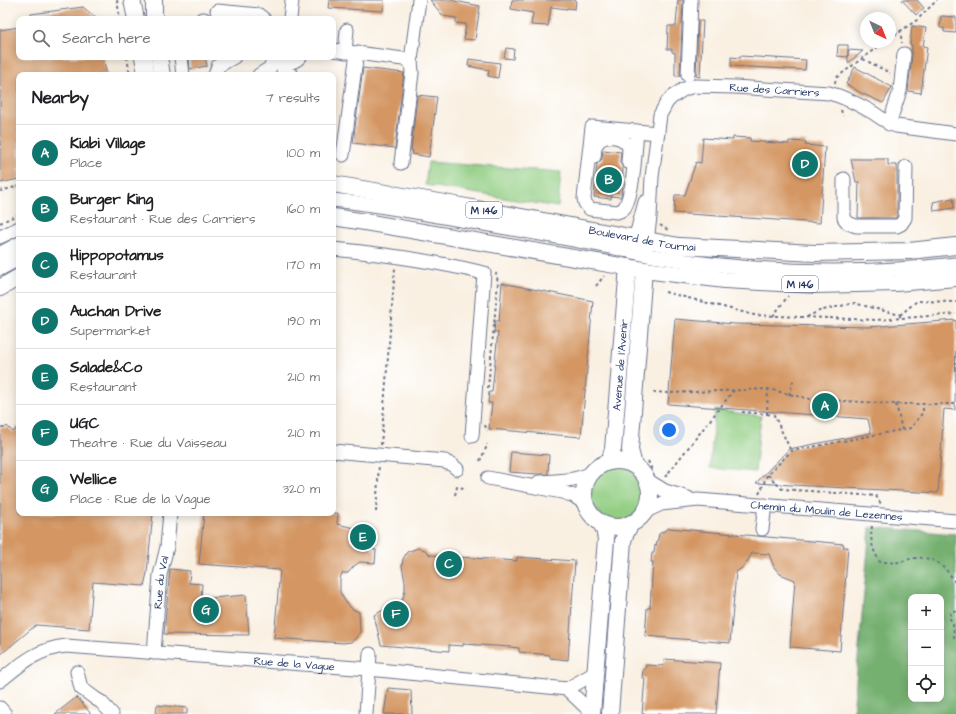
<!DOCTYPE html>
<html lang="en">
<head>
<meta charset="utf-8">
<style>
  :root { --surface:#fff; --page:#f2f2f2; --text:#202124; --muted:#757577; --line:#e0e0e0; --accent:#0f766e }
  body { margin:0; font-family:"Architects Daughter",sans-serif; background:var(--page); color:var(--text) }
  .controls { position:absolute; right:12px; bottom:12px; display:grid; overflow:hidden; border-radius:8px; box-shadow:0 2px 10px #0003 }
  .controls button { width:36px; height:36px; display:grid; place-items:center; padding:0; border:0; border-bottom:1px solid var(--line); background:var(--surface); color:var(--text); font:20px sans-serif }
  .compass { position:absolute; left:860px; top:12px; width:36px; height:36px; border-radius:50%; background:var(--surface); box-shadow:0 2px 10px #0003; rotate:137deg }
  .you { position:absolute; left:669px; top:430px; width:14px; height:14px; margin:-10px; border:3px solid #fff; border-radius:50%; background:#1a73e8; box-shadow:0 0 0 6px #1a73e833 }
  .badge { display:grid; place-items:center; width:26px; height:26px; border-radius:50%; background:var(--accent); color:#fff; font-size:13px; font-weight:700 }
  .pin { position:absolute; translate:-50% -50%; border:2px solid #fff; box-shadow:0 1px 4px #0006 }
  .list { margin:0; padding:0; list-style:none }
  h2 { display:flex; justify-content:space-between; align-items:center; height:52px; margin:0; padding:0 16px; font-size:17px }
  h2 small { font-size:13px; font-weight:400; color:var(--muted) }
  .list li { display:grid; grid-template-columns:26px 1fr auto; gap:12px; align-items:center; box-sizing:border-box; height:56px; padding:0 16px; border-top:1px solid var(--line) }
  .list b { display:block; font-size:15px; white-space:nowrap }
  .list p { margin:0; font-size:13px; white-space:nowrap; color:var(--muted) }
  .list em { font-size:13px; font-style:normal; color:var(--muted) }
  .icon { flex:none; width:22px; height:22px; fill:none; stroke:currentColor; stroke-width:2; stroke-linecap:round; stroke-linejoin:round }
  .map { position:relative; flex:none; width:956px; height:714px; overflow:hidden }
  .search { position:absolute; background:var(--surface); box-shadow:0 2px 10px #0003; left:16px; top:16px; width:320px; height:44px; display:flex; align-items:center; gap:10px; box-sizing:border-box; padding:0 14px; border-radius:8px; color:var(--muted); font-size:15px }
  .panel { position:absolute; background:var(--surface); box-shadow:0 2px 10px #0003; left:16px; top:72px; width:320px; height:444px; border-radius:8px }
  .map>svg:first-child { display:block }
  .green { fill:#92cd82; stroke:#567e70 }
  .forest { fill:#75b070; stroke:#487067; fill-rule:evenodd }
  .building { fill:#d49764 }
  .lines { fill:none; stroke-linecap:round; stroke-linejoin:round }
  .minor-casing { stroke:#69738c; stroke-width:15 }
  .major-casing { stroke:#69738c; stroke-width:18 }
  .path { stroke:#69738c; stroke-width:2; stroke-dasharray:3 3; stroke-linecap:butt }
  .minor { stroke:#fff; stroke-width:13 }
  .major { stroke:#fff; stroke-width:16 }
  .labels { text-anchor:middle; stroke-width:3.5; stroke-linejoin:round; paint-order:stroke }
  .shield { fill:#fff; stroke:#5f6d8e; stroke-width:1 }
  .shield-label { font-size:10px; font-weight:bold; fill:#1b2f5e }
  .street-label { font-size:11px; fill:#1b2f5e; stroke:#fff }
</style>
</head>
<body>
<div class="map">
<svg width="956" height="714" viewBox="0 0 956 714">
  <rect width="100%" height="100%" fill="#fff"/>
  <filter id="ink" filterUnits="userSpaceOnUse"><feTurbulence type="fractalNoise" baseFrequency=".025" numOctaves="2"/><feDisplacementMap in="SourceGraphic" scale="8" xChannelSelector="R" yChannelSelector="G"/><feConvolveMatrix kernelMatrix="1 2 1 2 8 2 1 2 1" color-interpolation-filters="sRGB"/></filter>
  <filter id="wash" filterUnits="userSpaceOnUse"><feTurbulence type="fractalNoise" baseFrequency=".012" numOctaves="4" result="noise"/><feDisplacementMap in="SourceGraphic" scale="16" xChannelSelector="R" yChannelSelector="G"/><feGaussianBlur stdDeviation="0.9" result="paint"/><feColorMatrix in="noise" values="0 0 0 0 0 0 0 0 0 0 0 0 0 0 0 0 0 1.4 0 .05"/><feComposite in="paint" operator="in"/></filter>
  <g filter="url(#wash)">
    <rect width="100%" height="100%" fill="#f9f0e2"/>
    <path class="green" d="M428 162 561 172 558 207 425 185Z
      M715 410 761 416 755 472 710 468Z
      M591 494a27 27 0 1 1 54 0a27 27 0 1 1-54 0Z"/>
    <path class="forest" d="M870 527 956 534V714H853ZM911 597H941V699H911Z"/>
    <g id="blocks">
      <path class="building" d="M329 0H384L383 11 328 8Z
        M430 0H450L480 6 475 40 464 39 466 24 456 23V18L443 16Z
        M512 0H576L575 9 567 8V9L551 7 548 26 531 25 533 13 511 9Z
        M678 0H683L680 76H675V53L672 52V49H667L668 26H676Z
        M902 0H917L924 8 916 15Z
        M83 7 97 19H31V14Z
        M941 16 956 17V33L944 32V28H940Z
        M698 21H703L700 77 696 76Z
        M912 26 926 28 923 46 927 47 921 93 908 91 912 55V45H910Z
        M19 27V57H103L107 75H19V179L0 183V30Z
        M838 45H848V57L837 56Z
        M506 48 514 49 513 59 504 58Z
        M848 50 863 51 848 63Z
        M740 56 806 60 805 70 731 66V57L740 58Z
        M189 57H205L207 66 190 69Z
        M469 59 500 63 498 78 488 76 489 70 468 66Z
        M855 67 892 87 883 103 861 93 846 84Z
        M363 68 404 73 395 148 353 143Z
        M417 95 437 97 429 157 412 154 413 151H411Z
        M733 137 750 138V141L789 144V141L806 142 805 145 825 147 820 223 674 213 675 195H685L696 162 701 163 703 138 733 140Z
        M603 150 621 152 620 162 623 168 621 197 611 196V199L594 197 597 164 602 159Z
        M851 159H888V165H897V216L896 218H858L859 182H856Z
        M953 198 954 208 934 211 933 202Z
        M502 283 593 301 581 437 489 429 492 403H488L489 392H492L498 332H494L495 321H499Z
        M675 319 735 324 869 327 956 320 955 410 944 409 938 493 756 483 789 449 871 433 868 419 668 404Z
        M7 426 13 432 19 426V513H153L147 573 144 586 93 582 89 629 36 625 0 655V427L5 428Z
        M511 452 549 455 548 474H537L509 472Z
        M204 513H338L337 524 369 531 371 549 376 550 375 563 360 562 354 566 348 573H342L340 579V592L345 601 352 609 359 612 360 632 356 638 351 642 343 643 274 638 280 570 199 564Z
        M669 528 844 544 843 547H848L840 651 790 647 795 580 780 574 774 567 769 554 752 553 749 559 743 567 736 572 730 643 645 636 647 608H650L653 562H651L652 553H654L655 545 656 546 659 534Z
        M418 548 425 550 430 555 517 561V557L575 561 568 660 550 658V655L519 652V648L511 647 463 644V646L449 645V651L381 645 374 615 389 607 394 600 402 601 405 590V582L402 566 403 559 407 552Z
        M170 569 190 571 189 583 202 584 201 599 246 595 249 635 164 634Z
        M664 659 720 663 716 714H642L645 678H642L643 669H645L646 665 663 666Z
        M388 688 411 690 412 714H384Z
        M77 697 91 714H55Z
        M157 705 187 708V714H156Z"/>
    </g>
  </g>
  <g filter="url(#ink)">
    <use href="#blocks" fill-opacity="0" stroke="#69738c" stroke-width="1"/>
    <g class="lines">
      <g class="minor-casing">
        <g id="minor">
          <path d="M217 11 259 15 264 19"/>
          <path d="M202 19H204"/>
          <path d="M290 19 292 0"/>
          <path d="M333 50 411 60"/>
          <path d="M345 52 347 30"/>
          <path d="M181 57 183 75"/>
          <path d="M272 57C280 65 292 65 300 57"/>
          <path d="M284 63 283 74 292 75"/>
          <path d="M215 75 218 66 234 57"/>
          <path d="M259 75 270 68 274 60"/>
          <path d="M688 75 691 0"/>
          <path d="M889 124 900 91 904 54"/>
          <path d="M637 131C635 151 634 190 625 207 623 210 621 211 617 212L590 209 585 203 584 198 592 127 658 133"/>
          <path d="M343 155 357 53"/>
          <path d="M594 157C595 153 594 148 596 145 602 132 626 135 629 149 629 153 628 158 628 162"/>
          <path d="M401 163 412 73 411 60 419 0"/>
          <path d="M844 179V218L848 223 856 226H897L901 224 905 218 906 167"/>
          <path d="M333 200C374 204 414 212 455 219 507 228 559 237 610 247 627 250 643 255 660 257 758 273 857 275 956 264"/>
          <path d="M0 237 19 228"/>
          <path d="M633 247 645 202"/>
          <path d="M333 249C384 254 434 261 484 273L472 436"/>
          <path id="s1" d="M646 249 650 217 652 177 660 115 667 102 672 97 684 89 695 86 735 87 829 93C845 97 858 104 872 112 880 117 887 123 896 126L956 134"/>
          <path d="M0 269 19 259"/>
          <path d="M333 451 445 461 447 463 451 464 457 469"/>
          <path d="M488 478 562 492 574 496 587 505"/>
          <path d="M647 480 665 491 688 498"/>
          <path d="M539 482C558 481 575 481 592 473"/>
          <path id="s2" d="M644 512 661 504 698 500 956 521"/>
          <path d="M762 529 765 505"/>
          <path id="s3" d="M154 653 160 575 167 547 170 513"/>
          <path d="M77 672 81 688 96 699 101 702 112 714"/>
          <path id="s4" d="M0 681C21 664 37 649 66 646L369 669 567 689 595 673"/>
          <path d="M567 689 592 713"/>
          <path d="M0 708 5 714"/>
          <path d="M366 714 370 654"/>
        </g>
      </g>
      <g class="major-casing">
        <g id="major">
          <path d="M132 0 136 19"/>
          <path d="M154 0V19"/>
          <path d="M143 57 146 75"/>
          <path d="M159 57 162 75"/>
          <path id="s5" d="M333 184 439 202 679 246 815 253 909 251 956 246"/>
          <path d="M333 217 359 221 644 270 725 280 816 285 896 283 956 278"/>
          <path d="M0 255 19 245"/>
          <path d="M0 288 19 277"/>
          <circle cx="617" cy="494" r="33"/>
          <path id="s6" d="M609 462 613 449 628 267"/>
          <path d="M634 465 630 450 644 270"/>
          <path d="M592 714 606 539 604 529 600 522"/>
          <path d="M610 714 623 541 625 535 631 523"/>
        </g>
      </g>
      <path class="path" d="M117 0 120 19
        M900 30 902 43
        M890 38 917 20 937 0
        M127 57 130 75
        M863 59 890 73
        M835 83 836 78 884 42
        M841 110 843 116
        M0 191 19 186
        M0 223 19 214
        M660 225 668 230
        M596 286 604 276
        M665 292 754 315 876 320 956 314
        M900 315 917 301 956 302
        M773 316 788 296
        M807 317 819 311 854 303 900 315V318
        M488 388 498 282 496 273
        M653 392 669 393 768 389 810 399 896 404H956
        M789 395 794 378
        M896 404 902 430
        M742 412 767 414 768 389
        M767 414 774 415 791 451
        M485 425 487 431
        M381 445 395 268
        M480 461 486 448 487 444
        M648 461 652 470
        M768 475 782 489 876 496 881 504
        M665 477 734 390
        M759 494 764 484 765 478 791 451 911 428 923 412V404
        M455 495 457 487 464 488 465 486
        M376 512 379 465
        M872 526C870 541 872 549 880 562 886 562 893 563 899 562 905 561 911 558 917 558 936 556 948 570 956 584
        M956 610 951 612 949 617 953 624 954 637 956 641"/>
      <use href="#minor" class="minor"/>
      <use href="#major" class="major"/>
    </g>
  </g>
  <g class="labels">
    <g class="shield">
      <rect x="466" y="202" width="36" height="16" rx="3"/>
      <rect x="782" y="276" width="36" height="16" rx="3"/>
    </g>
    <g class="shield-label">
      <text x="484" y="214">M 146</text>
      <text x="800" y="288">M 146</text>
    </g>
    <g class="street-label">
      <text dy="4" stroke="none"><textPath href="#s1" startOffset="262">Rue des Carriers</textPath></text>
      <text dy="4" stroke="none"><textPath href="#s5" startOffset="314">Boulevard de Tournai</textPath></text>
      <text dy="4" stroke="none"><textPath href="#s6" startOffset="98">Avenue de l'Avenir</textPath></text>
      <text dy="4" stroke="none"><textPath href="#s2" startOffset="185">Chemin du Moulin de Lezennes</textPath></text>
      <text dy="4" stroke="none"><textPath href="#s3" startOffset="71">Rue du Val</textPath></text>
      <text dy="4" stroke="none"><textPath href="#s4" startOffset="305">Rue de la Vague</textPath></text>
    </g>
  </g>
</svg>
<div class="controls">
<button>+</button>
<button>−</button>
<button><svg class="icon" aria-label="locate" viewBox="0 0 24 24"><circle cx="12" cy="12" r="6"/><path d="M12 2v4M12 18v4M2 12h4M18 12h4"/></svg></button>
</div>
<svg class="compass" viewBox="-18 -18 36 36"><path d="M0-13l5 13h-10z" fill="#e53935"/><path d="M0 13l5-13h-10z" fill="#757577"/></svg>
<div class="you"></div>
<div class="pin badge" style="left:825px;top:406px">A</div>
<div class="pin badge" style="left:609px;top:180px">B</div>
<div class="pin badge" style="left:449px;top:564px">C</div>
<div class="pin badge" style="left:805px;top:164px">D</div>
<div class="pin badge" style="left:363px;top:537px">E</div>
<div class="pin badge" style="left:396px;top:614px">F</div>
<div class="pin badge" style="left:206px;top:610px">G</div>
<div class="search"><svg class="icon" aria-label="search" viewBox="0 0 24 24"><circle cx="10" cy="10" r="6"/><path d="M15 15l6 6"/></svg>Search here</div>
<section class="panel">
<h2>Nearby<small>7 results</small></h2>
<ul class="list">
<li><span class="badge">A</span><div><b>Kiabi Village</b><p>Place</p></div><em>100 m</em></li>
<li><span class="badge">B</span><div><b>Burger King</b><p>Restaurant · Rue des Carriers</p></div><em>160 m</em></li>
<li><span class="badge">C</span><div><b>Hippopotamus</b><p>Restaurant</p></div><em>170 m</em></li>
<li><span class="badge">D</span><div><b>Auchan Drive</b><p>Supermarket</p></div><em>190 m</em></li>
<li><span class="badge">E</span><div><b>Salade&amp;Co</b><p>Restaurant</p></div><em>210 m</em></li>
<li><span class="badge">F</span><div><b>UGC</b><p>Theatre · Rue du Vaisseau</p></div><em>210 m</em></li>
<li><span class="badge">G</span><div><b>Wellice</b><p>Place · Rue de la Vague</p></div><em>320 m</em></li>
</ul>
</section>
</div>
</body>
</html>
